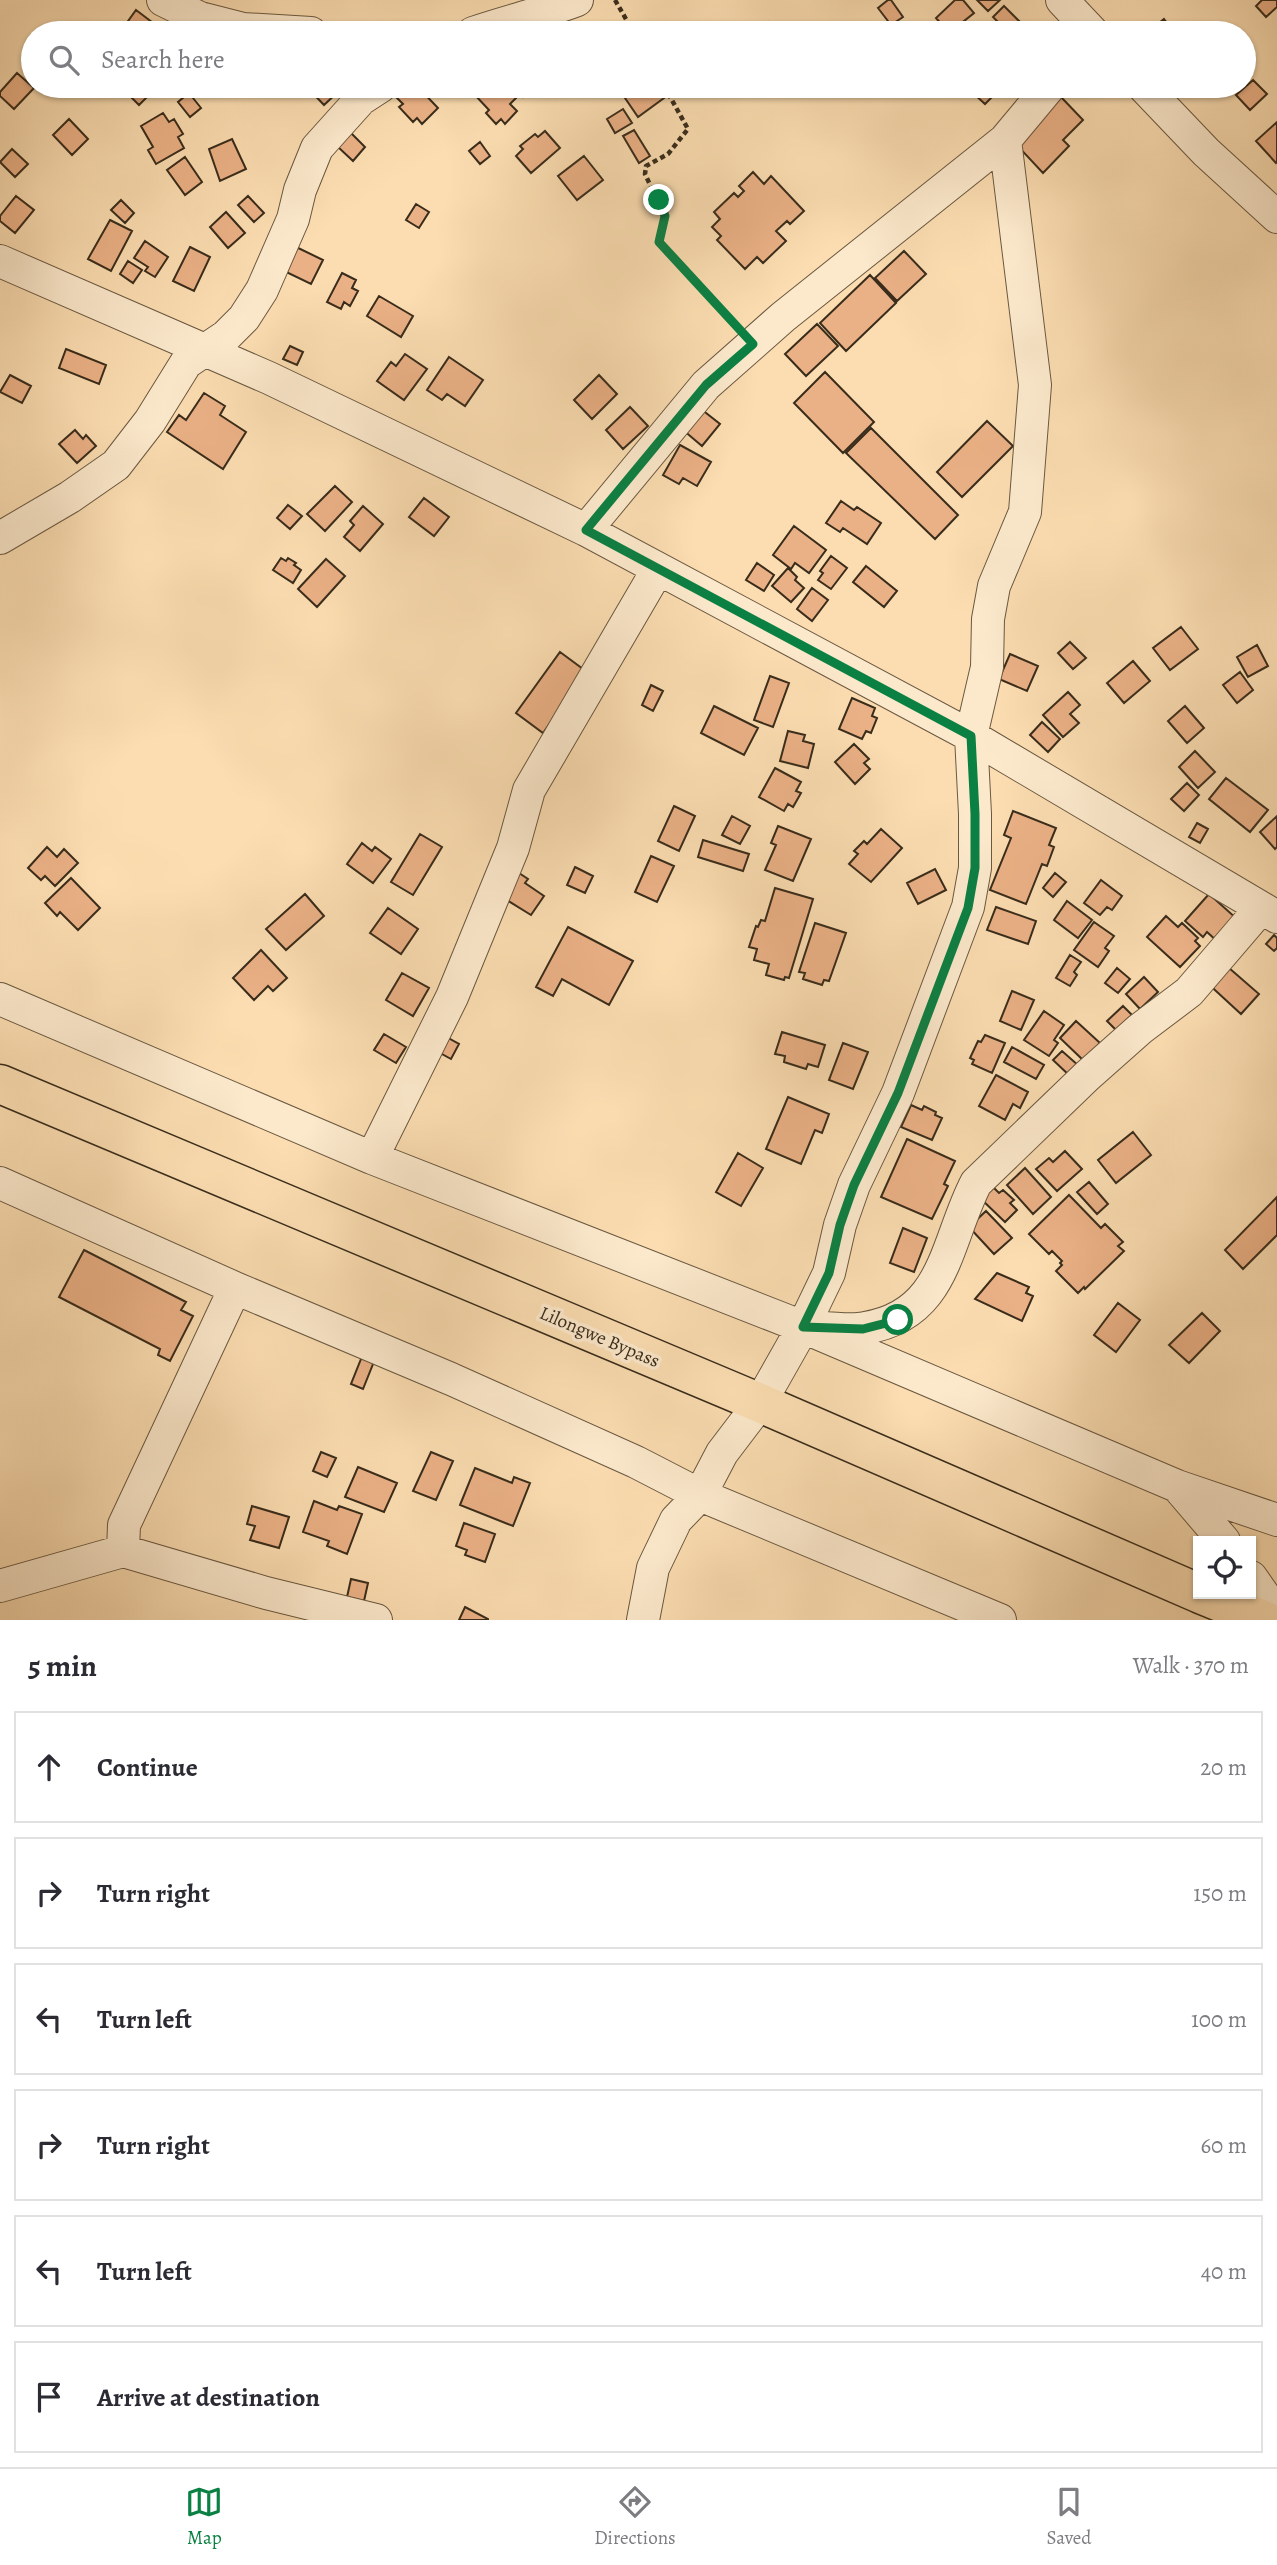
<!DOCTYPE html>
<html lang="en">
<head>
<meta charset="utf-8">
<style>
  :root { --surface:#fff; --page:#f2f2f3; --text:#2b2b33; --muted:#7c7c81; --line:#e1e1e2; --accent:#0b8043 }
  body { margin:0; font-family:Alegreya,serif; background:var(--page); color:var(--text) }
  .controls { position:absolute; right:21px; bottom:21px; display:grid; overflow:hidden; border-radius:0px; box-shadow:0 2px 5px #0004 }
  .controls button { width:63px; height:63px; display:grid; place-items:center; padding:0; border:0; border-bottom:2px solid var(--line); background:var(--surface); color:var(--text); font:35px sans-serif }
  .stop { position:absolute; width:21px; height:21px; margin:-16px; border:5px solid #0b8043; border-radius:50%; background:#fff }
  .stop.end { background:#0b8043; border-color:#fff; box-shadow:0 2px 7px #0008 }
  .list { margin:0; padding:0; list-style:none }
  h2 { display:flex; justify-content:space-between; align-items:center; height:91px; margin:0; padding:0 28px; font-size:30px }
  h2 small { font-size:23px; font-weight:400; color:var(--muted) }
  .list li { display:grid; grid-template-columns:46px 1fr auto; gap:21px; align-items:center; box-sizing:border-box; height:112px; margin:0 14px 14px; padding:0 14px; border:2px solid var(--line); border-radius:0px }
  .list b { display:block; font-size:26px; white-space:nowrap }
  .list em { font-size:23px; font-style:normal; color:var(--muted) }
  .icon { flex:none; width:38px; height:38px; fill:none; stroke:currentColor; stroke-width:2; stroke-linecap:round; stroke-linejoin:round }
  .map { position:relative; flex:none; width:1277px; height:1620px; overflow:hidden }
  .search { position:absolute; background:var(--surface); box-shadow:0 2px 5px #0004; left:21px; right:21px; top:21px; height:77px; display:flex; align-items:center; gap:18px; box-sizing:border-box; padding:0 24px; border-radius:38px; color:var(--muted); font-size:26px }
  .sheet { height:847px; background:var(--surface) }
  nav { display:flex; justify-content:space-around; align-items:center; box-sizing:border-box; height:98px; border-top:2px solid var(--line); background:var(--surface); font-size:19px; color:var(--muted) }
  nav a { display:grid; justify-items:center; gap:4px }
  nav .on { color:var(--accent) }
  .map>svg:first-child { display:block }
  .building { fill:#ebb186; stroke:#392c1b; stroke-width:2 }
  .lines { fill:none; stroke-linecap:round; stroke-linejoin:round }
  .minor-casing { stroke:#6a5840; stroke-width:34 }
  .primary-casing { stroke:#392c1b; stroke-width:41 }
  .path { stroke:#392c1b; stroke-width:4.5; stroke-dasharray:5 3.5; stroke-linecap:butt }
  .minor { stroke:#fce9cc; stroke-width:32 }
  .primary { stroke:#fbddb1; stroke-width:38 }
  .route { stroke:#0b8043; stroke-width:9 }
  .labels { text-anchor:middle; stroke-width:7; stroke-linejoin:round; paint-order:stroke }
  .street-label { font-size:19px; fill:#392c1b; stroke:#fce9cc }
</style>
</head>
<body>
<div class="map">
<svg width="1277" height="1620" viewBox="0 0 1277 1620">
  <rect width="100%" height="100%" fill="#fbddb1"/>
  <filter id="stains"><feTurbulence type="fractalNoise" baseFrequency=".00286" numOctaves="4"/><feColorMatrix values="0 0 0 0 .2 0 0 0 0 .09 0 0 0 0 .02 0 0 0 .5 -.17"/></filter>
  <radialGradient id="worn" r=".72"><stop offset=".6" stop-color="#630" stop-opacity="0"/><stop offset="1" stop-color="#630" stop-opacity=".3"/></radialGradient>
  <path class="building" d="M888 0H891L903 17 891 25 878 8Z
    M955 0H963L974 13 949 33 936 18Z
    M977 0H1000L988 11Z
    M1262 0H1277V7L1266 17 1256 6Z
    M1004 6 1023 25 1014 33H1009L993 17Z
    M136 10 161 29 158 33H124L121 31Z
    M1164 19 1175 33H1147Z
    M768 22 774 33H756L754 30Z
    M734 23 739 33H722L721 30Z
    M17 73 34 88 14 109 0 96V92Z
    M1253 80 1267 94 1250 110 1236 95Z
    M128 86H144L151 93 139 105 124 90Z
    M306 86H336L340 90 324 105Z
    M405 86H417L438 108 422 124 417 118 413 122 399 107 403 104 395 96Z
    M482 86H533L534 87 523 97 520 94 510 104 517 111 505 124 501 119 496 124 486 113 489 110 474 94Z
    M642 86H655L664 98 638 117 625 98Z
    M979 86H989L996 93 985 104 973 93Z
    M1216 86H1235L1228 94Z
    M189 93 201 108 190 117 178 102Z
    M1061 97 1083 120 1063 140 1069 146 1043 173 1014 142Z
    M623 109 632 123 615 133 607 119Z
    M163 113 169 122 174 119 183 134 178 137 184 148 156 164 148 150 153 147 141 126Z
    M69 119 88 139 72 155 53 135Z
    M1277 122V162L1276 163 1256 141Z
    M634 130 650 156 639 163 623 136Z
    M545 131 560 148 531 173 516 156 523 149 520 146 535 134 538 137Z
    M351 133 365 147 353 161 338 147Z
    M232 139 246 169 220 181 209 149Z
    M480 142 490 156 480 164 469 151Z
    M12 149 28 164 15 177 0 162Z
    M584 156 603 180 577 200 558 176Z
    M185 157 202 182 185 195 167 170Z
    M753 172 764 184 771 176 804 211 790 224 787 221 776 231 786 241 763 263 757 257 745 269 717 240 721 236 712 227 720 219 714 212 734 193 738 197 744 191 739 186Z
    M16 196 34 210 15 233 0 221V216Z
    M248 196 264 213 254 222 238 205Z
    M121 200 134 213 125 223 111 210Z
    M416 204 429 212 419 228 406 220Z
    M226 212 245 233 228 248 210 227Z
    M110 220 132 231 111 271 88 259Z
    M145 241 168 257 155 277 145 271 148 267 134 258Z
    M292 245 323 260 311 284 280 269Z
    M190 247 210 257 194 291 173 281Z
    M904 251 926 274 897 301 875 278Z
    M128 261 142 270 133 283 120 274Z
    M342 273 356 280 352 288 358 291 350 306 344 302 341 309 327 302Z
    M870 275 896 303 846 351 820 323Z
    M379 296 413 316 401 337 367 316Z
    M817 324 838 346 806 376 785 354Z
    M290 346 303 352 297 365 283 359Z
    M66 349 106 365 99 384 59 368Z
    M405 354 427 369 404 400 377 381 391 362 396 366Z
    M449 357 483 380 465 406 447 394 442 400 427 390Z
    M825 372 874 422 843 453 794 403Z
    M10 375 31 386 22 403 0 392Z
    M599 375 617 394 592 419 574 400Z
    M204 393 225 406 220 415 246 432 223 469 167 432 179 415 186 420Z
    M630 407 648 426 623 449 606 430Z
    M701 409 720 424 702 446 683 430Z
    M987 421 1013 446 962 497 937 472Z
    M871 428 958 515 935 539 846 453Z
    M75 430 83 439 86 435 96 446 77 463 59 444Z
    M680 445 711 462 697 486 683 478 679 484 663 475Z
    M335 486 352 502 325 531 307 514Z
    M424 498 449 517 434 536 409 517Z
    M841 501 854 510 857 507 881 523 867 544 843 528 840 532 826 523Z
    M288 505 302 516 290 529 277 518Z
    M363 506 383 524 360 551 344 537 354 525 350 521Z
    M794 526 826 550 809 573 795 563 791 569 773 555Z
    M831 556 847 568 831 589 818 580 823 573 820 571Z
    M281 558 286 561 288 558 296 563 294 565 301 570 293 583 273 570Z
    M326 559 345 576 317 607 298 589Z
    M757 563 774 575 764 591 746 580Z
    M866 566 897 591 884 607 853 582Z
    M788 568 797 577 795 580 804 588 791 602 772 586Z
    M812 588 828 600 812 621 797 609Z
    M1181 627 1198 649 1170 670 1153 648Z
    M1070 642 1086 658 1073 669 1058 653Z
    M1257 645 1268 666 1248 677 1237 657Z
    M560 652 587 672 543 733 516 713Z
    M1010 654 1038 666 1027 691 999 679Z
    M1133 661 1150 681 1124 703 1107 683Z
    M1240 672 1253 690 1237 703 1223 685Z
    M770 676 789 683 773 727 754 720Z
    M651 685 663 691 653 711 642 705Z
    M1068 692 1080 705 1070 714 1079 723 1063 737 1043 715Z
    M852 698 875 708 872 716 877 718 871 733 866 731 862 739 839 729Z
    M714 706 758 728 744 755 701 733Z
    M1185 706 1204 728 1187 743 1168 721Z
    M1042 722 1060 739 1048 752 1030 735Z
    M788 731 805 735 803 741 814 744 808 768 780 761Z
    M854 744 869 759 864 763 870 769 855 784 835 762Z
    M1195 751 1215 772 1198 788 1179 767Z
    M775 768 801 782 796 791 801 793 793 807 788 804 784 811 759 797Z
    M1226 778 1268 810 1250 832 1209 799Z
    M1187 783 1199 795 1184 811 1171 799Z
    M674 806 695 816 679 851 658 841Z
    M1013 811 1056 828 1049 845 1054 847 1047 866 1042 864 1026 904 990 890 1011 838 1004 835Z
    M732 816 750 826 740 844 722 835Z
    M1277 816V847L1275 849 1260 832Z
    M1197 823 1208 829 1200 843 1189 837Z
    M778 826 811 839 793 881 765 870 776 845 771 843Z
    M881 829 902 848 871 882 849 864 858 854 854 851 864 841 867 844Z
    M420 834 442 847 413 895 391 882Z
    M703 840 749 854 743 871 698 857Z
    M362 843 372 851 375 847 391 859 373 883 347 864Z
    M47 847 57 857 64 849 78 863 55 886 45 876 41 880 28 868Z
    M651 856 674 866 657 902 635 892Z
    M575 867 593 876 585 893 567 885Z
    M935 869 946 890 918 904 907 883Z
    M519 873 528 879 525 883 544 896 531 915 497 894Z
    M1055 873 1066 882 1053 897 1043 888Z
    M71 878 100 908 78 930 60 912 57 916 45 903Z
    M1101 880 1122 896 1112 910 1107 907 1100 915 1084 903Z
    M775 888 813 899 789 978 785 977 784 980 766 975 769 964 754 960 757 949 749 947 756 926 758 927 761 920 765 921Z
    M305 894 324 916 286 950 266 929Z
    M1209 894 1237 919 1218 942 1207 932 1203 937 1185 921Z
    M1067 901 1092 920 1078 938 1054 920Z
    M996 907 1036 921 1028 944 987 930Z
    M388 908 418 929 401 954 370 933Z
    M1166 916 1178 927 1182 923 1198 938 1195 941 1200 946 1180 967 1147 937Z
    M1094 922 1114 936 1105 948 1109 951 1098 967 1074 950Z
    M815 923 846 933 829 981 824 980 822 985 803 979 805 973 799 972Z
    M568 927 633 961 609 1005 562 979 553 996 536 987Z
    M1274 935 1277 938V948L1274 951 1266 944Z
    M261 950 287 978 273 991 268 986 254 1000 233 978Z
    M1070 955 1081 962 1074 972 1077 975 1070 986 1056 978Z
    M1221 961 1259 994 1241 1014 1204 980Z
    M1117 968 1130 979 1118 993 1105 983Z
    M402 973 429 988 413 1016 386 1000Z
    M1144 977 1158 992 1140 1009 1126 994Z
    M1012 991 1034 1000 1021 1030 1000 1021Z
    M1123 1006 1132 1015 1116 1030 1107 1021Z
    M1044 1011 1064 1025 1054 1040 1058 1043 1049 1056 1024 1040Z
    M1076 1021 1100 1043 1083 1060 1060 1038Z
    M782 1032 825 1045 818 1067 808 1064 806 1069 784 1062 785 1056 775 1054Z
    M384 1034 406 1047 396 1063 374 1050Z
    M441 1034 459 1044 451 1059 433 1049Z
    M985 1035 1005 1043 992 1073 972 1064 974 1060 970 1058 978 1041 981 1042Z
    M843 1043 868 1052 853 1089 829 1080Z
    M1012 1047 1044 1065 1036 1079 1004 1062Z
    M1062 1051 1079 1066 1070 1076 1053 1060Z
    M996 1075 1028 1092 1020 1108 1013 1104 1005 1120 979 1106Z
    M788 1097 829 1114 822 1133 815 1130 801 1164 766 1149Z
    M911 1105 922 1110 924 1106 936 1112 935 1115 942 1118 932 1140 901 1127Z
    M1133 1132 1151 1155 1116 1183 1098 1160Z
    M907 1139 955 1161 944 1184 948 1186 932 1219 881 1197Z
    M1065 1151 1082 1169 1057 1191 1036 1169 1049 1158 1053 1162Z
    M738 1153 763 1168 741 1206 716 1192Z
    M1025 1168 1051 1197 1033 1214 1007 1185Z
    M1089 1182 1108 1204 1097 1214 1077 1192Z
    M992 1186 999 1193 1003 1190 1014 1200 1010 1203 1017 1210 1005 1222 980 1198Z
    M1069 1195 1101 1228 1105 1224 1123 1242 1118 1246 1124 1251 1085 1289 1084 1287 1078 1293 1056 1271 1062 1265 1060 1263 1062 1261 1052 1251 1049 1254 1029 1234Z
    M1277 1197V1235L1243 1269 1225 1250Z
    M986 1211 1012 1238 994 1254 969 1227Z
    M903 1228 927 1238 914 1272 890 1263Z
    M84 1250 186 1302 181 1310 193 1316 170 1361 158 1355 160 1349 59 1297Z
    M997 1273 1029 1287 1026 1293 1033 1296 1022 1321 975 1299Z
    M1118 1303 1140 1320 1116 1352 1094 1335Z
    M1202 1313 1220 1331 1189 1363 1169 1345Z
    M363 1354 375 1359 363 1389 351 1384Z
    M321 1452 336 1458 327 1477 313 1471Z
    M431 1452 453 1461 436 1500 413 1491Z
    M358 1467 397 1483 384 1512 345 1497Z
    M475 1468 512 1483 514 1477 530 1483 513 1526 460 1505Z
    M314 1501 337 1510 339 1506 362 1514 347 1554 327 1546 329 1541 303 1532Z
    M252 1506 289 1517 279 1548 250 1540 255 1526 247 1524Z
    M464 1523 495 1534 485 1562 465 1555 467 1550 456 1546Z
    M351 1579 368 1583 364 1601 347 1597Z
    M465 1607 488 1619V1620H459Z"/>
  <g class="lines">
    <g class="minor-casing">
      <path id="minor" d="M163 0 200 18 243 29 311 33
        M1062 0 1093 33
        M473 33C508 21 543 13 577 0
        M1143 86 1206 152 1277 217
        M0 261 269 378 586 530 971 736 1277 917
        M586 530 706 385 783 317 1005 140 1050 86
        M0 538 70 497 116 465 150 421 186 363 226 336 244 318 262 290 293 219 300 190 317 148 361 99 381 86
        M0 999 372 1158 803 1327 1177 1486 1277 1520
        M372 1158 452 997 513 848 529 790 658 569
        M0 1183 235 1288 451 1379 636 1462 700 1495 1000 1620
        M822 1328C836 1328 852 1331 865 1328 946 1315 945 1243 976 1183L1087 1076 1140 1029 1189 992 1261 908
        M1178 1487 1224 1541
        M123 1551 124 1525 235 1288
        M1251 1577 1277 1614
        M0 1586 123 1551 266 1593 376 1620
        M643 1620 653 1568 676 1520 700 1495 722 1453 760 1403 803 1327 829 1273 840 1225 854 1185 898 1093 968 907 975 868V814L971 736 987 667 988 619 994 586 1025 512 1035 385 1005 140"/>
    </g>
    <g class="primary-casing">
      <path id="primary" d="M0 1084 760 1403 1198 1593
        M1200 1594 1264 1620"/>
    </g>
    <path class="path" d="M615 0 634 33
      M664 86 688 129 668 154 646 166 645 174 665 216 659 242 734 324"/>
    <use href="#minor" class="minor"/>
    <use href="#primary" class="primary"/>
  </g>
  <g class="lines">
    <path class="route" d="M659 200 665 216 659 242 753 344 706 385 586 530 971 736 975 814V868L968 908 898 1093 854 1185 840 1225 829 1273 803 1327 863 1329 898 1320"/>
  </g>
  <g class="labels">
    <g class="street-label">
      <text transform="translate(600 1336) rotate(23)" y="7">Lilongwe Bypass</text>
    </g>
  </g>
  <rect width="100%" height="100%" filter="url(#stains)"/>
  <rect width="100%" height="100%" fill="url(#worn)"/>
</svg>
<div class="controls">
<button><svg class="icon" aria-label="locate" viewBox="0 0 24 24"><circle cx="12" cy="12" r="6"/><path d="M12 2v4M12 18v4M2 12h4M18 12h4"/></svg></button>
</div>
<div class="stop" style="left:898px;top:1320px"></div>
<div class="stop end" style="left:659px;top:200px"></div>
<div class="search"><svg class="icon" aria-label="search" viewBox="0 0 24 24"><circle cx="10" cy="10" r="6"/><path d="M15 15l6 6"/></svg>Search here</div>
</div>
<section class="sheet">
<h2>5 min<small>Walk · 370 m</small></h2>
<ul class="list">
<li><svg class="icon" aria-label="ahead" viewBox="0 0 24 24"><path d="M12 20V5M6 11l6-6 6 6"/></svg><div><b>Continue</b></div><em>20 m</em></li>
<li><svg class="icon" aria-label="right" viewBox="0 0 24 24"><path d="M7 20v-9h11M14 6l5 5-5 5"/></svg><div><b>Turn right</b></div><em>150 m</em></li>
<li><svg class="icon" aria-label="left" viewBox="0 0 24 24"><path d="M17 20v-9H6M10 6l-5 5 5 5"/></svg><div><b>Turn left</b></div><em>100 m</em></li>
<li><svg class="icon" aria-label="right" viewBox="0 0 24 24"><path d="M7 20v-9h11M14 6l5 5-5 5"/></svg><div><b>Turn right</b></div><em>60 m</em></li>
<li><svg class="icon" aria-label="left" viewBox="0 0 24 24"><path d="M17 20v-9H6M10 6l-5 5 5 5"/></svg><div><b>Turn left</b></div><em>40 m</em></li>
<li><svg class="icon" aria-label="arrive" viewBox="0 0 24 24"><path d="M6 21V4h12l-3 4 3 4H6"/></svg><div><b>Arrive at destination</b></div></li>
</ul>
</section>
<nav>
<a class="on"><svg class="icon" aria-label="map" viewBox="0 0 24 24"><path d="M3 6l6-2 6 2 6-2v14l-6 2-6-2-6 2zM9 4v14M15 6v14"/></svg>Map</a>
<a><svg class="icon" aria-label="directions" viewBox="0 0 24 24"><path d="M12 3l9 9-9 9-9-9zM9 14v-3h6M13 9l2 2-2 2"/></svg>Directions</a>
<a><svg class="icon" aria-label="saved" viewBox="0 0 24 24"><path d="M7 4h10v16l-5-4-5 4z"/></svg>Saved</a>
</nav>
</body>
</html>
